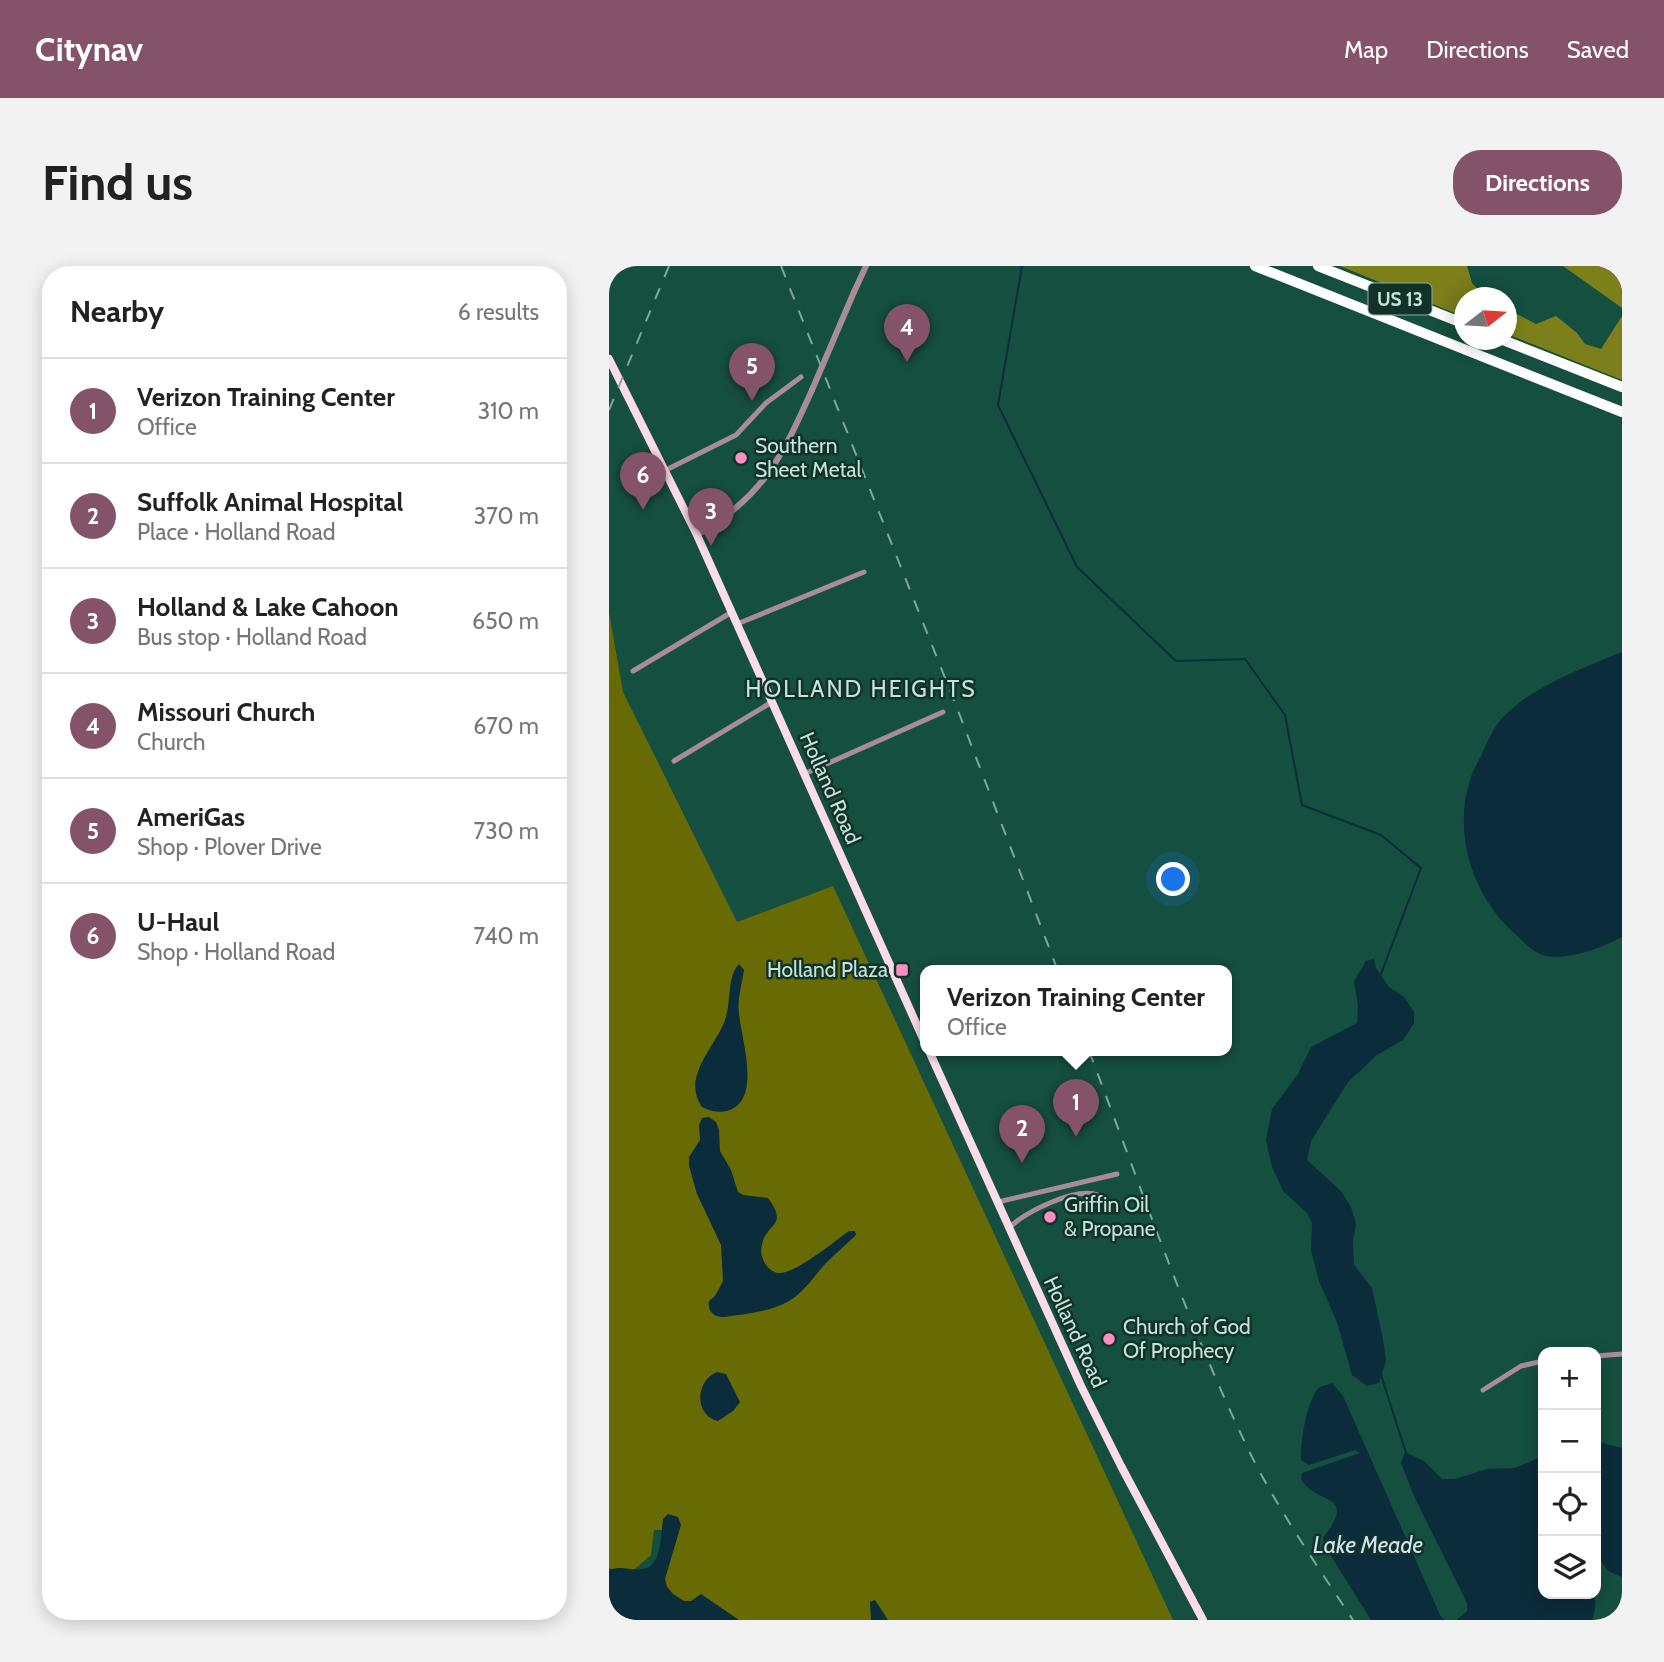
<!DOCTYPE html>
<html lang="en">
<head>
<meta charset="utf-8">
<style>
  :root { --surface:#fff; --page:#f2f2f2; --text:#222; --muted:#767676; --line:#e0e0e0; --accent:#84536a }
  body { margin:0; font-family:Cabin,sans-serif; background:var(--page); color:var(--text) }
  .controls { position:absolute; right:21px; bottom:21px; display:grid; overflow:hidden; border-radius:14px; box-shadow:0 4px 18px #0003 }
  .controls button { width:63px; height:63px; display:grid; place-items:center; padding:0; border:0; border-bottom:2px solid var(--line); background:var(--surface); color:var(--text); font:35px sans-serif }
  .compass { position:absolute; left:845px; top:21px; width:63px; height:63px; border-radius:50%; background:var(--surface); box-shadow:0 4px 18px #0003; rotate:73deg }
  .you { position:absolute; left:565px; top:614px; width:24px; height:24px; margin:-18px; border:5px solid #fff; border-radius:50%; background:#1a73e8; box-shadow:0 0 0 10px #1a73e833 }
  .badge { display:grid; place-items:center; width:46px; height:46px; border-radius:50%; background:var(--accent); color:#fff; font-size:23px; font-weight:700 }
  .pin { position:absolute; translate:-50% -58px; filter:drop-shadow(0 2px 4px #0008) }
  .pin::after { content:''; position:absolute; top:37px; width:24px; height:21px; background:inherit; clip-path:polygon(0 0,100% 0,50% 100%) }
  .popup { position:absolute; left:311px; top:699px; width:312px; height:91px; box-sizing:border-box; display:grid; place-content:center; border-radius:14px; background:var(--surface); filter:drop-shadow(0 2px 5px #0005); font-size:23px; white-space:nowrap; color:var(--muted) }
  .popup b { font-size:26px; color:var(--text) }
  .popup::after { content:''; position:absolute; left:50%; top:100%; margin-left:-14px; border:14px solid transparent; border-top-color:var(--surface) }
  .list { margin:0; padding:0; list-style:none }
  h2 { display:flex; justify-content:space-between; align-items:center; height:91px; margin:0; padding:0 28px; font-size:30px }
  h2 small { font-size:23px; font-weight:400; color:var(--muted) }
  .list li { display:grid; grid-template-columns:46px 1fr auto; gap:21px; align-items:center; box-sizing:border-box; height:105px; padding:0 28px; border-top:2px solid var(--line) }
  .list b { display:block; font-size:26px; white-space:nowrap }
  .list p { margin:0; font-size:23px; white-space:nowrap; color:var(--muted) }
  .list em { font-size:23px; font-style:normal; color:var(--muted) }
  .icon { flex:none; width:38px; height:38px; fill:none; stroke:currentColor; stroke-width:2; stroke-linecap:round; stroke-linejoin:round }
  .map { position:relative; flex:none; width:1013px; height:1354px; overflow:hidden; border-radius:28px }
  header { display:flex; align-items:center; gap:42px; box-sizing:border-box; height:98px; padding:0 35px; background:var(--accent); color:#fff }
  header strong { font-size:33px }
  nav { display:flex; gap:38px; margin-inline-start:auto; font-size:24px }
  .intro { display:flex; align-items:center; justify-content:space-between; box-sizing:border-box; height:168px; padding:0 42px }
  h1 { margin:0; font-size:49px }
  .button { padding:18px 32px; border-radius:28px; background:var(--accent); color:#fff; font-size:24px; font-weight:700 }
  main { display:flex; gap:42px; padding:0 42px }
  aside { flex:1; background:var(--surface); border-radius:28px; box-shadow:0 4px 18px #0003 }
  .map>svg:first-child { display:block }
  .green { fill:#686b04 }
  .forest { fill:#7c7f1a }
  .water { fill:#0b2c3b }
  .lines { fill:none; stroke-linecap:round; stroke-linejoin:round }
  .stream { stroke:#0b2c3b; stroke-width:2 }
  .minor { stroke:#a88d98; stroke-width:5 }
  .tertiary { stroke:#a88d98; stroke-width:6 }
  .primary { stroke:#fddce9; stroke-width:8 }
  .motorway { stroke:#fff; stroke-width:10 }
  .rail { stroke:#7ba899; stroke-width:2; stroke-dasharray:12 12; stroke-linecap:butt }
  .tertiary-bridge { stroke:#a88d98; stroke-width:6 }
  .poi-dot { fill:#fc8fc2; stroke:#123128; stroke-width:2.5 }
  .labels { text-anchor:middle; stroke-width:5; stroke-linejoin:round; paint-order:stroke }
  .shield { fill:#123128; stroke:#8dafa3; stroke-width:2 }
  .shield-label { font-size:19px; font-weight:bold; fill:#c2e5d8 }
  .poi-label { font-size:21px; fill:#c2e5d8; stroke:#123128; text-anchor:start }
  .street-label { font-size:21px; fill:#c2e5d8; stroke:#123128 }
  .neighbourhood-label { font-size:23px; letter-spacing:2px; fill:#c2e5d8; stroke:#123128 }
  .water-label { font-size:23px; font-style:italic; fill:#cfe6f2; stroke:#123128 }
</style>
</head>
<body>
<header>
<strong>Citynav</strong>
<nav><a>Map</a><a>Directions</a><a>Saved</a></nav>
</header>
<div class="intro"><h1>Find us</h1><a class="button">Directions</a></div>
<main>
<aside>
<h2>Nearby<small>6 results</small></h2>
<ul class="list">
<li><span class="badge">1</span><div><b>Verizon Training Center</b><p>Office</p></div><em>310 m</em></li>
<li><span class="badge">2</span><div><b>Suffolk Animal Hospital</b><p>Place · Holland Road</p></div><em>370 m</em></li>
<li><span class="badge">3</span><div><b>Holland &amp; Lake Cahoon</b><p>Bus stop · Holland Road</p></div><em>650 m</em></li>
<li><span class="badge">4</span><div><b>Missouri Church</b><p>Church</p></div><em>670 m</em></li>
<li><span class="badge">5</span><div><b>AmeriGas</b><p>Shop · Plover Drive</p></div><em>730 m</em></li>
<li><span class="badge">6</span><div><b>U-Haul</b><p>Shop · Holland Road</p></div><em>740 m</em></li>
</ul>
</aside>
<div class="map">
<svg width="1013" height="1354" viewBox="0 0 1013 1354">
  <rect width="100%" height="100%" fill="#154f3f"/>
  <path class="green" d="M0 346 14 426 128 656 224 620 564 1354H82L52 1320 62 1264H45L42 1289 19 1309 0 1302Z"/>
  <path class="forest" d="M731 0H858L863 17 876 31 856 32 855 51Z
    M954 0H1013V42Z
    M898 43 927 58 947 50 968 67 976 78 992 83 1013 50V114L898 68Z"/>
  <path class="water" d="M1013 386V671C993 682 960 694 937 690 924 688 912 673 903 665 863 628 844 567 861 514 863 506 868 498 872 490 877 479 882 467 889 457 916 423 974 402 1013 386Z
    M765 693 767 702 780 721 795 731 805 746V757L794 774 768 789 739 816 702 875 698 894 732 925 742 941 747 958 744 976 745 999 763 1022 774 1073 777 1095 770 1117 758 1120 743 1109 728 1056 710 1015 702 984 703 957 698 947 674 925 663 901 657 874 663 843 689 808 702 781 748 757 749 740 745 715 757 695Z
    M130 698 135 704C133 718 128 733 130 747 132 773 154 835 118 845 110 847 100 845 93 841 71 810 109 779 117 751 122 734 118 711 130 698Z
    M100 851 107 856 110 864 111 885 122 904 129 926 134 929 159 932C180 960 158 957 153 978 151 987 153 992 157 999 160 1003 165 1007 170 1007 186 1008 226 975 240 965H246L247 969C238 978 228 986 219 995 206 1008 196 1026 180 1035 161 1046 137 1048 116 1051 106 1052 98 1046 100 1035L106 1030 114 1015 112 979 88 928 80 900V891L91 874 90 859 93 852Z
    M108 1106 117 1108 131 1136 124 1145 109 1155C85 1149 86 1115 108 1106Z
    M723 1117 734 1130 831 1349 835 1354H762L717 1282 714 1272C750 1225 707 1240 692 1213L693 1207 751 1187 746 1184 700 1199 692 1194C691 1178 698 1131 711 1121 715 1119 719 1119 723 1117Z
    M989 1176 1013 1182V1311L999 1305 991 1294 987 1295V1177Z
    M796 1186 815 1195 833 1213H846L878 1203 906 1202 934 1190V1328H984C988 1337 986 1345 983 1354H847L858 1345V1337L804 1228 792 1197Z
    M59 1248 69 1251 72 1259 56 1313 58 1321 64 1328 75 1335H82L92 1328 130 1354H0V1304C13 1299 22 1305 34 1303 53 1301 52 1267 54 1253Z
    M266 1334 279 1354H262L261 1336Z"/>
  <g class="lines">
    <path class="stream" d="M413 0 389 139 468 301 567 395 636 393 676 449 693 539 772 569 812 602 772 708
      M772 1109 797 1187"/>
    <path class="minor" d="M57 204 127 169 157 137 192 111
      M128 358 255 306
      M24 405 123 346
      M65 495 163 436
      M195 508 334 446
      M389 936 508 908
      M400 962C416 946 466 921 489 929L491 937
      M987 1090 1013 1088
      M874 1124 912 1100 934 1095"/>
    <path class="tertiary" d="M245 26 257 0
      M88 269C154 231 173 191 203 124"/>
    <path class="primary" d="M0 93 88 269 316 777
      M320 785 472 1120 512 1200 594 1354"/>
    <path class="motorway" d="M646 0 1013 146
      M709 0 856 58
      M894 74 1013 121"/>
    <path class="rail" d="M172 0 348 442 449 705
      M0 144 60 0
      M480 785C532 921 579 1060 643 1191 672 1248 709 1301 744 1354"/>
    <path class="tertiary-bridge" d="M203 124 245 26"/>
  </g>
  <g class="poi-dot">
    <circle cx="132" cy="192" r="7"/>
    <rect x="286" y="697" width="14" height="14" rx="3.5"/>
    <circle cx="441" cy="951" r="7"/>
    <circle cx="500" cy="1073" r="7"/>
  </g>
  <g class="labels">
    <rect class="shield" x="759.5" y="17.5" width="63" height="31" rx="5"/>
    <g class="shield-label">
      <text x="791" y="40">US 13</text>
    </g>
    <g class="poi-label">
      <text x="146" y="187">Southern<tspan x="146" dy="24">Sheet Metal</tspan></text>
      <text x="279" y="711" text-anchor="end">Holland Plaza</text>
      <text x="455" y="946">Griffin Oil<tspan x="455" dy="24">&amp; Propane</tspan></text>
      <text x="514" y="1068">Church of God<tspan x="514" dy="24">Of Prophecy</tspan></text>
    </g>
    <g class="street-label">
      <text transform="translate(221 522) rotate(66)" y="7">Holland Road</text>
      <text transform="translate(466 1066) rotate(65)" y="7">Holland Road</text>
    </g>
    <g class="neighbourhood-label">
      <text x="252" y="431">HOLLAND HEIGHTS</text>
    </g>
    <g class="water-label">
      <text x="759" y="1287">Lake Meade</text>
    </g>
  </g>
</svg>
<div class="controls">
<button>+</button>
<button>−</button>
<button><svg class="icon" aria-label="locate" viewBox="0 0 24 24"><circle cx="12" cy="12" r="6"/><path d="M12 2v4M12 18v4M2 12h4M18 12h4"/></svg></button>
<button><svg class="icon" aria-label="layers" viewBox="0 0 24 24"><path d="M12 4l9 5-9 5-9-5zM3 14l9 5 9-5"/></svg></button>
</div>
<svg class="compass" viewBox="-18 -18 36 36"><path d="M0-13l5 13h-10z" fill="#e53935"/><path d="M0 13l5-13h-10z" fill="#767676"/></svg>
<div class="you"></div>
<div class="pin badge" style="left:467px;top:871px">1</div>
<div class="popup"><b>Verizon Training Center</b>Office</div>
<div class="pin badge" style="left:413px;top:897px">2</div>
<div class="pin badge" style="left:102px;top:280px">3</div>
<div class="pin badge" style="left:298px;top:96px">4</div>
<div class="pin badge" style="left:143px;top:135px">5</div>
<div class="pin badge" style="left:34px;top:244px">6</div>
</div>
</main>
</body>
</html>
